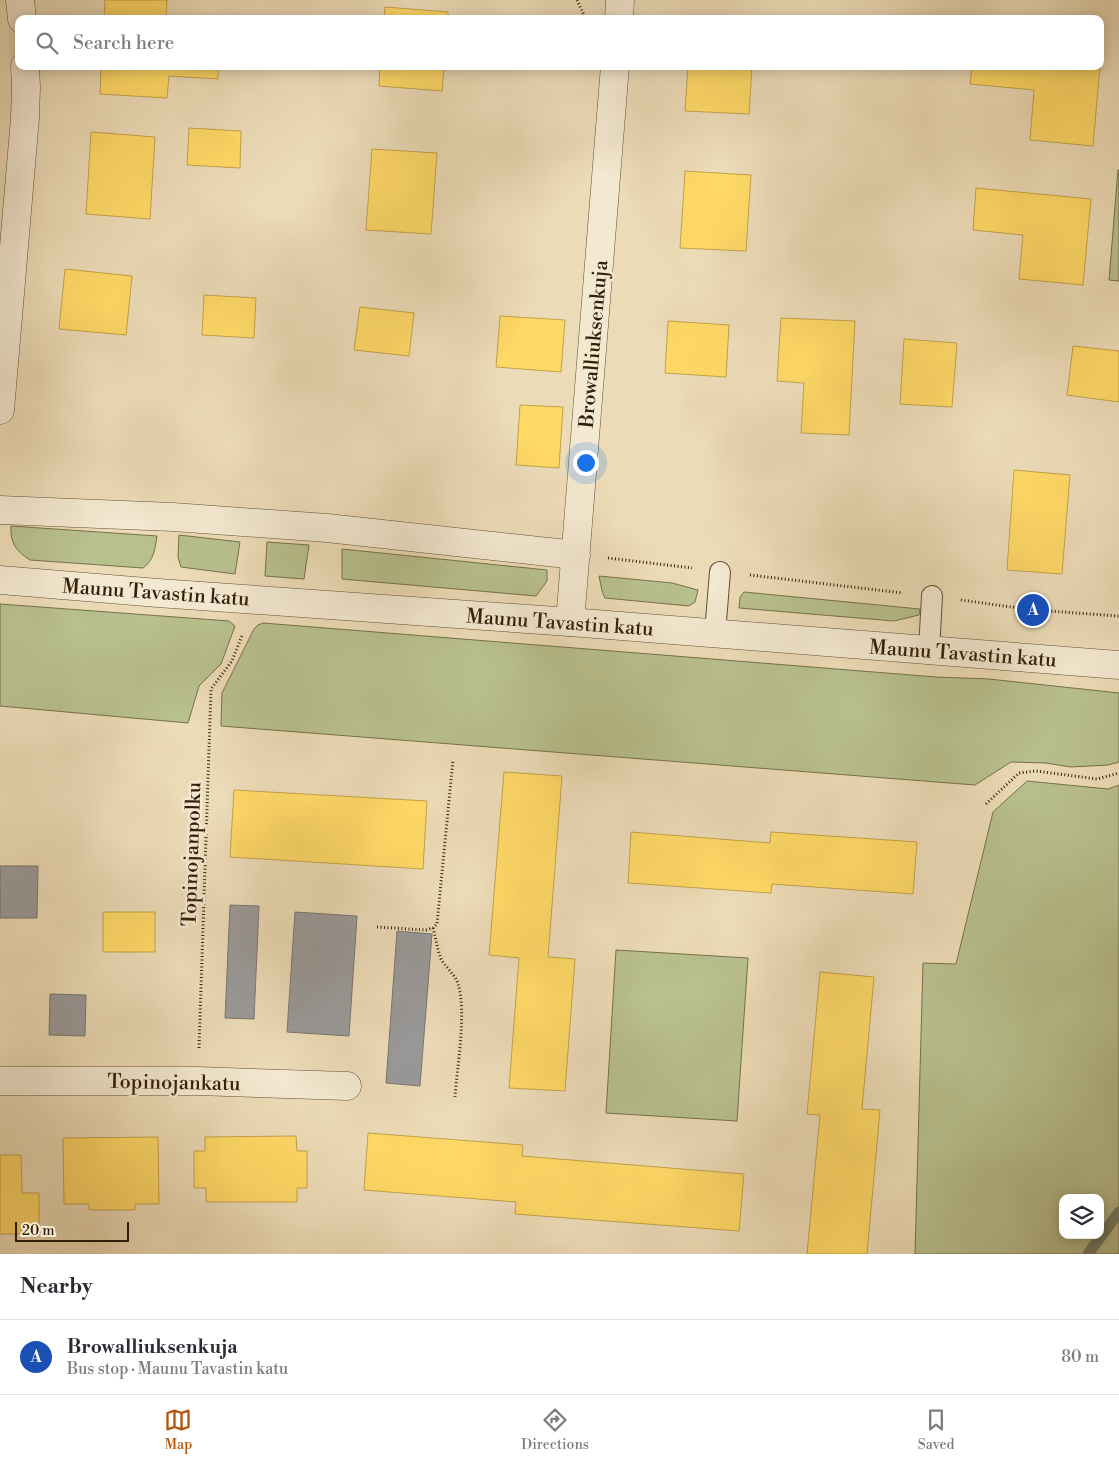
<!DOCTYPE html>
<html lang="en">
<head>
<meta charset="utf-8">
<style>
  :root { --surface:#fff; --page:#f7f7f7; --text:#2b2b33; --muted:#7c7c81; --line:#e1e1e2; --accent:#b45309 }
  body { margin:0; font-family:"Libre Bodoni",serif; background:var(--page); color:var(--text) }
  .controls { position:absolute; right:15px; bottom:15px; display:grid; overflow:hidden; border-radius:10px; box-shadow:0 2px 12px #0003 }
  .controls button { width:45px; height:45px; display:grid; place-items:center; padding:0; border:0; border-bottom:1px solid var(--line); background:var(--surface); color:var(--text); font:25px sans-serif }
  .scale { position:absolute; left:15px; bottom:12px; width:114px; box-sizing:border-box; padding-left:5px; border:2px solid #342009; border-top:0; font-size:14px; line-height:18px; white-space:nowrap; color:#342009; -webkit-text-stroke:4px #f3e8d0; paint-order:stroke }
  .you { position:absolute; left:585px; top:462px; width:18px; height:18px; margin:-12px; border:4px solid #fff; border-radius:50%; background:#1a73e8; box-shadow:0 0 0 8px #1a73e833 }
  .badge { display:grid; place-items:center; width:32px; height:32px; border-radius:50%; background:var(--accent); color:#fff; font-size:16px; font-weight:700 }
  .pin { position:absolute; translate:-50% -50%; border:2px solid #fff; box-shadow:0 1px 5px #0006 }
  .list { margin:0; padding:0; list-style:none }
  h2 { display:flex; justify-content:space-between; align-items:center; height:65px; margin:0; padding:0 20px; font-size:21px }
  h2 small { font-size:16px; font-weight:400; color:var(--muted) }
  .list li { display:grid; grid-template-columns:32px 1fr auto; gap:15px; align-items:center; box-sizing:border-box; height:75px; padding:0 20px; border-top:1px solid var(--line) }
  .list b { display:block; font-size:19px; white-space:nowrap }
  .list p { margin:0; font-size:16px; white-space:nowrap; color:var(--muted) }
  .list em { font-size:16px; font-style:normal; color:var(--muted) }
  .icon { flex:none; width:28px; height:28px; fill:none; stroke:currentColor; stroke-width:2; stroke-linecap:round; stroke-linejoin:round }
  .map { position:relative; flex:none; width:1119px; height:1254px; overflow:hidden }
  .search { position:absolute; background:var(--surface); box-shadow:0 2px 12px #0003; left:15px; right:15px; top:15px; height:55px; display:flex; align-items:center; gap:12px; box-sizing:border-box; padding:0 18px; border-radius:10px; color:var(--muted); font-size:19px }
  .sheet { height:140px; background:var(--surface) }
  nav { display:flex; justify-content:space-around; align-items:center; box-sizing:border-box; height:70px; border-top:1px solid var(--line); background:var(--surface); font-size:14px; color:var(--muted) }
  nav a { display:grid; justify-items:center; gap:2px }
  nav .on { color:var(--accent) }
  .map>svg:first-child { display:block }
  .green { fill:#b8c08e; stroke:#76704c; fill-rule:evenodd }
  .homes { fill:#ffd966; stroke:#c2a24a }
  .industry { fill:#999; stroke:#7b756e }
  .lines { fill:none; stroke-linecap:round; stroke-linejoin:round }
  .stream { stroke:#717d6b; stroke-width:11 }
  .service-casing { stroke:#624f34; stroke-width:22 }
  .minor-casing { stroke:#624f34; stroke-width:29 }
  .tertiary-casing { stroke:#624f34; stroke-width:29 }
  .path { stroke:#342009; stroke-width:3; stroke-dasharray:1 2.5; stroke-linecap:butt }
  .service { stroke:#f3e8d0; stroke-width:20 }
  .minor { stroke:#f3e8d0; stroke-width:28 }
  .tertiary { stroke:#f3e8d0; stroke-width:28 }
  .labels { text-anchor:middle; stroke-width:5; stroke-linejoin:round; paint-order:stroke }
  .street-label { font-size:20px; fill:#342009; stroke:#f3e8d0 }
</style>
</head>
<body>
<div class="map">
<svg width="1119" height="1254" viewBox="0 0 1119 1254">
  <rect width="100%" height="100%" fill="#ecdbb7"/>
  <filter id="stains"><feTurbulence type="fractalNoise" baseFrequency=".004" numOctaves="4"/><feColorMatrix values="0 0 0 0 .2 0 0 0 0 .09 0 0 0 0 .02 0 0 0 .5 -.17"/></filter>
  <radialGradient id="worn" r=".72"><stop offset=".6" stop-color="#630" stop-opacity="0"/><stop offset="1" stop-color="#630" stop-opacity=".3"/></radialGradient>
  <path class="green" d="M1118 170H1119V281L1109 280Z
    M11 526 157 536C155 549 154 560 143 568L30 560C16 551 10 543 11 526Z
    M179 535 240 542 235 574 181 567 178 557Z
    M267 542 309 545 304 579 265 576Z
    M342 549 547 570V581L536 596 342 579Z
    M599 576 672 583 698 590 695 602 689 606 605 598 602 591Z
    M744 592 920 609 919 615 894 621 739 608 740 597Z
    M0 604 229 621 235 626 221 664 199 686 188 723 0 706Z
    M263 623 936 677 989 679 1119 693V762L1108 765 1071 767 1046 763 1011 762 975 785 221 726 222 693 254 629 258 625Z
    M1027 781 1108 789 1119 785V1254H915L923 963 956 964 993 812ZM1063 1198H1100V1235H1063Z
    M616 950 748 958 737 1121 606 1113Z"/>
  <path class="homes" d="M105 0H167L166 17 197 19H104Z
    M385 7 448 12V19H384Z
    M101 66H218V79L169 76 167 98 100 94Z
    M380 66H444L442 91 379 86Z
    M688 66H752L749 114 685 111Z
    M972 66H1100L1093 146 1030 140 1034 90 970 84Z
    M189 128 241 131 240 168 187 165Z
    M91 132 155 137 150 219 86 214Z
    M372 149 437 153 431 234 366 230Z
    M685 171 751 175 746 251 680 248Z
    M976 188 1091 199 1083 285 1019 279 1023 235 973 230Z
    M65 269 132 276 126 335 59 329Z
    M204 295 256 298 254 338 202 335Z
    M360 307 414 313 409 356 354 350Z
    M500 316 565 320 561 372 496 367Z
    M781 318 855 321 849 435 801 433 804 383 777 381Z
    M668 321 729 325 726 377 665 373Z
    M904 339 957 343 952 407 900 404Z
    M1073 346 1119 351V402L1067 395Z
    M520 405 563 407 559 468 516 465Z
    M1014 470 1070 475 1062 574 1007 570Z
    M504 772 562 776 548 957 575 959 565 1091 509 1088 519 958 489 955Z
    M234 790 427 801 423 869 230 857Z
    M631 832 770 843 771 832 917 842 913 894 772 884 771 893 628 883Z
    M103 912H155V952H103Z
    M820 972 874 977 862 1109 880 1110 867 1254H807L820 1115 807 1114Z
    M368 1133 523 1145 522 1156 744 1174 739 1231 515 1214 516 1202 364 1190Z
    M296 1136 297 1151H307V1188H297V1202H206V1188H194V1151H205V1137Z
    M158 1137 159 1204H135V1210H89V1204H64L63 1138Z
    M0 1155H21L22 1193H39V1234H0Z"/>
  <path class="industry" d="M0 866H38L37 918H0Z
    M230 905 259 906 254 1019 225 1018Z
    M295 912 357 916 349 1036 287 1032Z
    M397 931 432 934 420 1086 386 1083Z
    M50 994 86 995 85 1036 49 1035Z"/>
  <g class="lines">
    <path class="stream" d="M1088 1254 1119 1212"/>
    <g class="service-casing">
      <path id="service" d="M715 633 720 572
        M929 650 932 596"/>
    </g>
    <g class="minor-casing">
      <path id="minor" d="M20 0 22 19
        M619 19 620 0
        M0 410 25 118 26 87 25 66
        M0 510 173 517 327 528 576 555
        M570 622 615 66
        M0 1081H197L347 1086"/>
    </g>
    <g class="tertiary-casing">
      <path id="tertiary" d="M0 580 158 593 570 622 1119 665"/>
    </g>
    <path class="path" d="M577 0 584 15
      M608 558 692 568
      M750 575 903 593
      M961 600 1033 610 1119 616
      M986 804 1019 773 1036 771 1097 779 1119 773
      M377 927 426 930 433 928 437 924 453 760
      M433 928C436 938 437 949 441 959 446 968 455 974 458 984 467 1011 457 1068 455 1097
      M199 1048 211 689 232 661 242 636"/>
    <use href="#service" class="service"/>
    <use href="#minor" class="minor"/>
    <use href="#tertiary" class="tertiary"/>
  </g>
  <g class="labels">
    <g class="street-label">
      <text transform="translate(593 344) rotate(-85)" y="7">Browalliuksenkuja</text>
      <text transform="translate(156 592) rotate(4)" y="7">Maunu Tavastin katu</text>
      <text transform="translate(560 622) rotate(4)" y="7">Maunu Tavastin katu</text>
      <text transform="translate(963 653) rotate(4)" y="7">Maunu Tavastin katu</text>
      <text transform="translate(191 854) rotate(-88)" y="7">Topinojanpolku</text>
      <text transform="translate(174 1082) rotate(1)" y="7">Topinojankatu</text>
    </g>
  </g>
  <rect width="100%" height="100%" filter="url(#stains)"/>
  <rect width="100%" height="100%" fill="url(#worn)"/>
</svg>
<div class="controls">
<button><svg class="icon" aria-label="layers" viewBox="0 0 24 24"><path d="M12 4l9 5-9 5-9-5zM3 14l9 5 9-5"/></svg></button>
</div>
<div class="scale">20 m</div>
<div class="you"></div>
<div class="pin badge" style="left:1033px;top:610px;background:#1a4fb4">A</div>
<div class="search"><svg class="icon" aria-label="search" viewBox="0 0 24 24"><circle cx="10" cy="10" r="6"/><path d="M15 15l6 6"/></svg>Search here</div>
</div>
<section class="sheet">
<h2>Nearby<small></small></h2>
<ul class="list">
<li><span class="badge" style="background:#1a4fb4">A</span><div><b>Browalliuksenkuja</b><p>Bus stop · Maunu Tavastin katu</p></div><em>80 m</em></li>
</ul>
</section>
<nav>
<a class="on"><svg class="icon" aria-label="map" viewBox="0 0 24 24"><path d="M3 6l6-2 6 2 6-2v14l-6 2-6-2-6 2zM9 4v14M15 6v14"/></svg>Map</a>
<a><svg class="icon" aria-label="directions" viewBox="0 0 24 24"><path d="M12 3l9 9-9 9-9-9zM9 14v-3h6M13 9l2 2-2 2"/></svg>Directions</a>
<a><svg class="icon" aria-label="saved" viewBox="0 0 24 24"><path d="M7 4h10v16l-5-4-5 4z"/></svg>Saved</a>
</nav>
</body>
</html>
